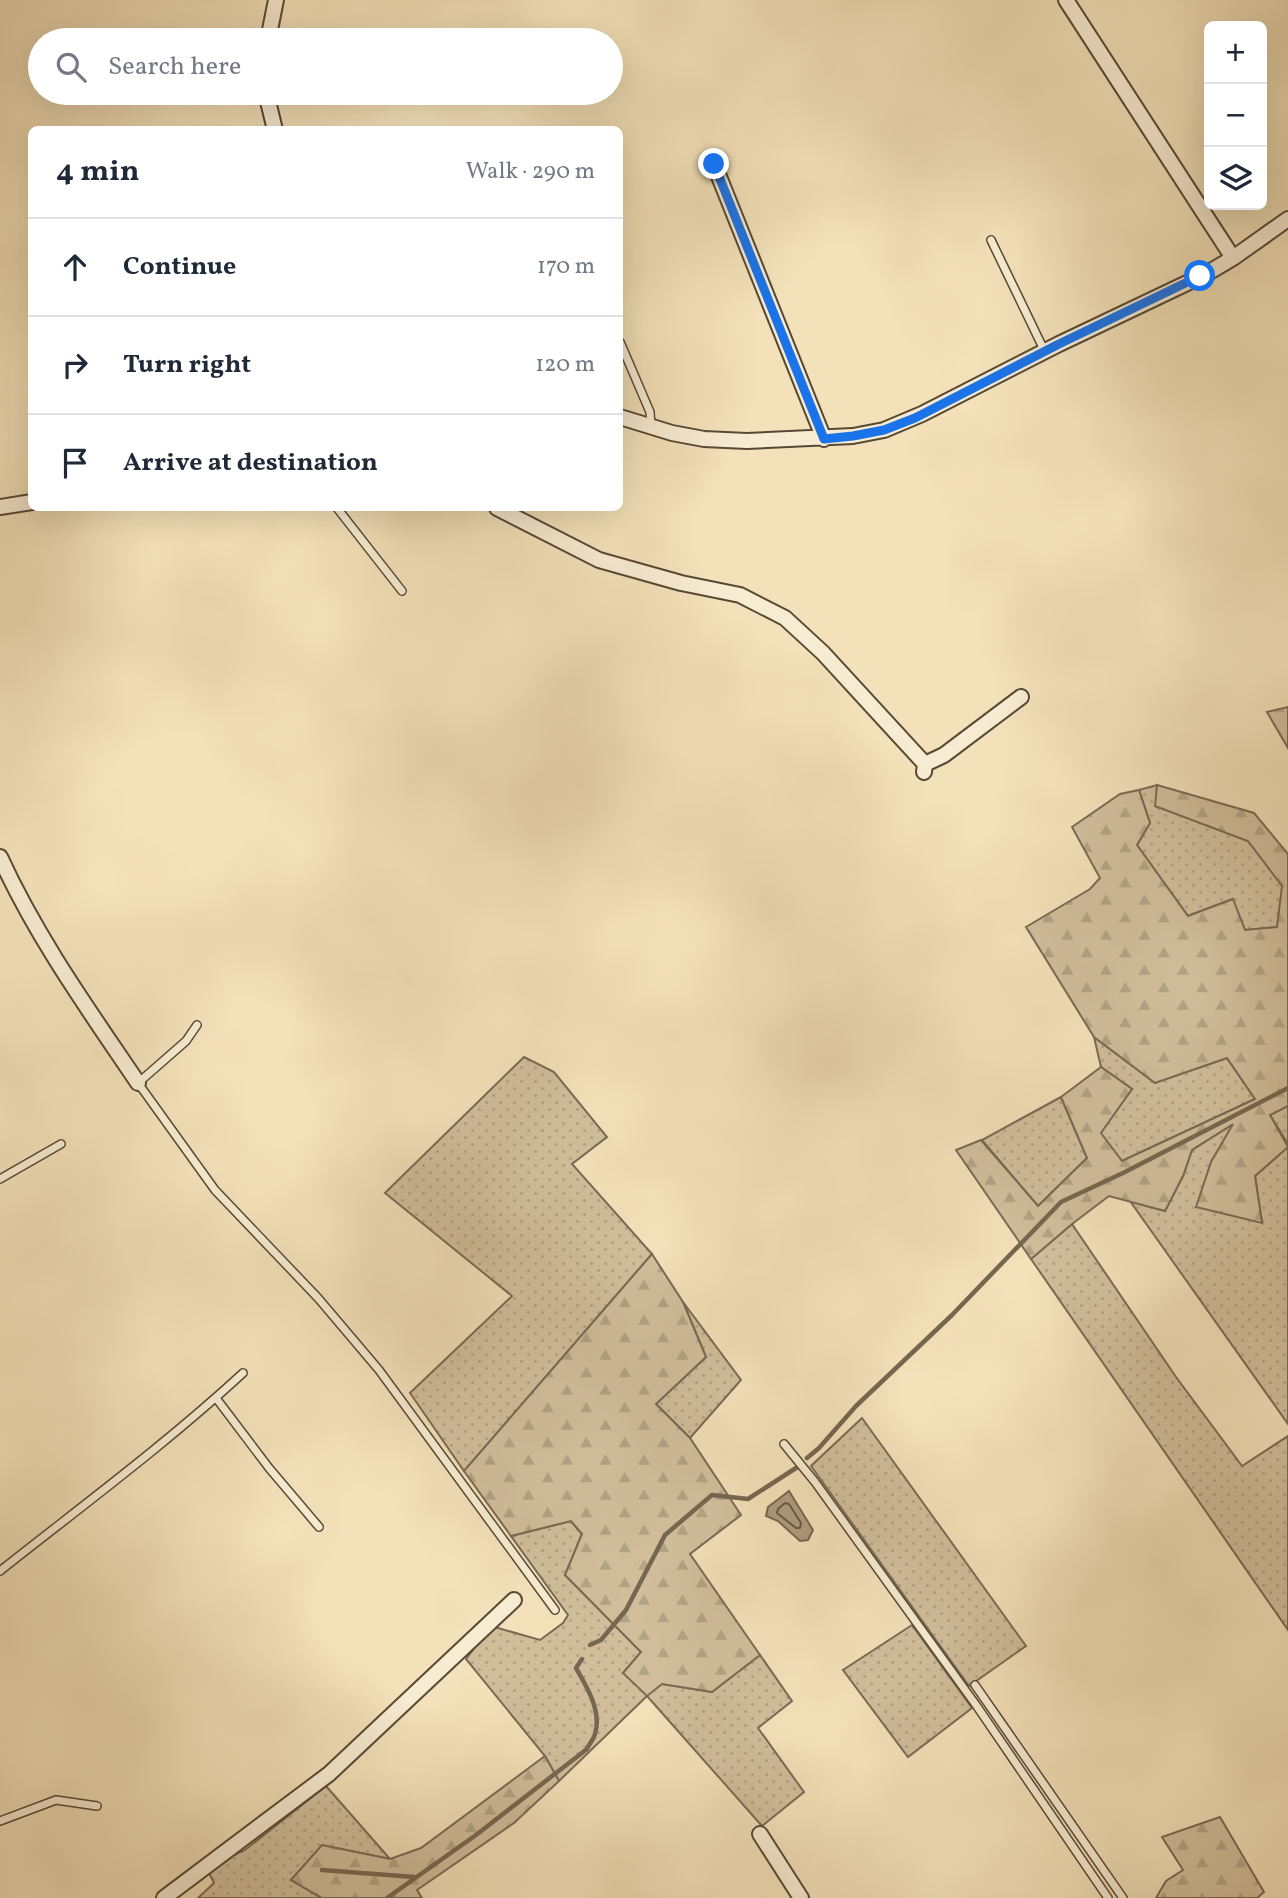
<!DOCTYPE html>
<html lang="en">
<head>
<meta charset="utf-8">
<style>
  :root { --surface:#fff; --page:#f2f2f3; --text:#1f2937; --muted:#747a83; --line:#e0e1e3 }
  body { margin:0; font-family:Vollkorn,serif; background:var(--page); color:var(--text) }
  .controls { position:absolute; right:21px; top:21px; display:grid; overflow:hidden; border-radius:10px; box-shadow:0 7px 28px #0002 }
  .controls button { width:63px; height:63px; display:grid; place-items:center; padding:0; border:0; border-bottom:2px solid var(--line); background:var(--surface); color:var(--text); font:35px sans-serif }
  .stop { position:absolute; width:21px; height:21px; margin:-16px; border:5px solid #1a73e8; border-radius:50%; background:#fff }
  .stop.end { background:#1a73e8; border-color:#fff; box-shadow:0 2px 7px #0008 }
  .list { margin:0; padding:0; list-style:none }
  h2 { display:flex; justify-content:space-between; align-items:center; height:91px; margin:0; padding:0 28px; font-size:30px }
  h2 small { font-size:23px; font-weight:400; color:var(--muted) }
  .list li { display:grid; grid-template-columns:46px 1fr auto; gap:21px; align-items:center; box-sizing:border-box; height:98px; padding:0 28px; border-top:2px solid var(--line) }
  .list b { display:block; font-size:26px; white-space:nowrap }
  .list em { font-size:23px; font-style:normal; color:var(--muted) }
  .icon { flex:none; width:38px; height:38px; fill:none; stroke:currentColor; stroke-width:2; stroke-linecap:round; stroke-linejoin:round }
  .map { position:relative; flex:none; width:1288px; height:1898px; overflow:hidden }
  .search { position:absolute; background:var(--surface); box-shadow:0 7px 28px #0002; left:28px; top:28px; width:595px; height:77px; display:flex; align-items:center; gap:18px; box-sizing:border-box; padding:0 24px; border-radius:38px; color:var(--muted); font-size:26px }
  .panel { position:absolute; background:var(--surface); box-shadow:0 7px 28px #0002; left:28px; top:126px; width:595px; height:385px; border-radius:10px }
  .map>svg:first-child { display:block }
  .grass { fill:url(#grass-dots); stroke:#7a6a53; stroke-width:2 }
  .forest { fill:url(#forest-firs); stroke:#7a6a53; stroke-width:2 }
  .water { fill:#ad9c7e; stroke:#776650; stroke-width:2 }
  .lines { fill:none; stroke-linecap:round; stroke-linejoin:round }
  .shore { stroke:#695944; stroke-width:2 }
  .stream { stroke:#776650; stroke-width:4.5 }
  .lane-casing { stroke:#584936; stroke-width:10 }
  .street-casing { stroke:#584936; stroke-width:18 }
  .lane { stroke:#f7ecd2; stroke-width:7 }
  .street { stroke:#f7ecd2; stroke-width:14 }
  .route { stroke:#1a73e8; stroke-width:9 }
</style>
</head>
<body>
<div class="map">
<svg width="1288" height="1898" viewBox="0 0 1288 1898">
  <defs>
    <pattern id="grass-dots" width="8" height="8" patternUnits="userSpaceOnUse" patternTransform="scale(1.75)"><rect width="8" height="8" fill="#d0be9b"/><path d="M2 2h.1M6 6h.1" fill="none" stroke="#b2a384" stroke-width="1.8" stroke-linecap="round"/></pattern>
    <pattern id="forest-firs" width="22" height="20" patternUnits="userSpaceOnUse" patternTransform="scale(1.75)"><rect width="22" height="20" fill="#d0be9b"/><path d="M5 1l3.5 6h-7zM16 11l3.5 6h-7z" fill="#b2a384"/></pattern>
  </defs>
  <rect width="100%" height="100%" fill="#f3e1b9"/>
  <filter id="stains"><feTurbulence type="fractalNoise" baseFrequency=".00286" numOctaves="4"/><feColorMatrix values="0 0 0 0 .2 0 0 0 0 .09 0 0 0 0 .02 0 0 0 .5 -.17"/></filter>
  <radialGradient id="worn" r=".72"><stop offset=".6" stop-color="#630" stop-opacity="0"/><stop offset="1" stop-color="#630" stop-opacity=".3"/></radialGradient>
  <path class="grass" d="M1157 785 1156 806 1248 841 1283 886 1277 927 1245 930 1232 899 1188 916 1137 845 1150 823 1139 790Z
    M1094 1037 1155 1083 1227 1058 1255 1099 1122 1161 1100 1133 1132 1089 1101 1067Z
    M524 1057 554 1072 607 1137 572 1164 652 1254 464 1471 410 1393 512 1296 385 1193Z
    M1061 1097 1087 1158 1038 1206 982 1140Z
    M1288 1106V1144L1270 1115Z
    M1235 1123 1211 1162 1262 1222 1255 1176 1288 1147V1424L1130 1201 1165 1211 1183 1176 1192 1150Z
    M1072 1224 1176 1377 1242 1466 1288 1436V1630L1031 1259Z
    M683 1302 741 1380 690 1438 656 1404 706 1357Z
    M862 1418 1026 1646 969 1686 811 1466Z
    M571 1521 582 1534 565 1575 641 1652 623 1673 662 1684 712 1692 760 1655 792 1701 758 1728 804 1792 762 1826 647 1696 559 1781 545 1756 466 1659 491 1626 540 1640 563 1623 568 1615 511 1536Z
    M912 1625 972 1708 908 1757 843 1670Z
    M326 1786 390 1859 322 1845 291 1880 322 1898H198L214 1883 209 1873 224 1860 245 1850Z"/>
  <path class="forest" d="M1288 707V748L1267 712Z
    M1157 785 1254 813 1288 854V1106L1270 1115 1288 1147 1255 1176 1262 1223 1196 1207 1211 1162 1233 1124 1192 1150 1183 1176 1165 1211 1109 1196 1072 1224 1031 1259 956 1150 981 1140 1038 1206 1087 1158 1061 1097 1101 1067 1132 1089 1101 1133 1122 1161 1255 1099 1227 1058 1155 1083 1094 1037 1026 927 1090 889 1100 878 1072 827 1120 794 1139 790 1150 823 1137 845 1188 916 1233 899 1245 930 1277 927 1282 886 1248 841 1155 806Z
    M652 1254 683 1302 706 1357 656 1404 690 1438 741 1515 690 1554 760 1655 712 1692 662 1684 647 1696 623 1673 641 1652 565 1575 582 1534 571 1521 511 1536 464 1471Z
    M545 1756 559 1781 514 1823 417 1890 422 1898H322L291 1880 322 1845 390 1859 421 1848Z
    M1220 1817 1264 1892 1257 1898H1156L1166 1881 1183 1870 1162 1837Z"/>
  <path class="water" d="M789 1491 813 1530 808 1540 800 1541 778 1521 766 1516 768 1507Z"/>
  <g class="lines">
    <path class="shore" d="M785 1503 789 1504 801 1523 800 1528H796L777 1513 778 1509Z"/>
    <path class="stream" d="M807 1458 819 1448 856 1406 952 1315 1061 1202 1123 1173 1288 1088
      M590 1645 601 1640 626 1610 665 1535 712 1495 748 1499 796 1468
      M322 1870 414 1877
      M387 1898 476 1835 587 1749C589 1744 594 1739 595 1734 602 1711 587 1687 576 1668L582 1659"/>
    <g class="lane-casing">
      <path id="lane" d="M991 240 1045 352
        M620 342 650 412 651 426
        M337 508 402 591
        M197 1025 186 1041 138 1083 215 1190 318 1298 379 1370 555 1610
        M0 1179 61 1144
        M216 1398 269 1468 319 1527
        M784 1444 815 1482 976 1705 1108 1898
        M0 1571C82 1506 166 1444 243 1373
        M975 1685 1123 1898
        M0 1821 56 1800 97 1806"/>
    </g>
    <g class="street-casing">
      <path id="street" d="M1066 0 1233 258
        M268 40 276 0
        M266 93 275 130
        M714 164 824 439
        M620 417 672 433 704 439 747 441 853 436 884 430 922 414 1059 344 1206 274 1233 258 1288 219
        M0 507 32 502
        M497 508 599 560 681 583 740 595 785 618 823 653 925 764 924 772
        M925 764 944 755 1021 697
        M0 857C37 938 88 1009 138 1083
        M760 1834 801 1898
        M164 1898 329 1774 514 1600"/>
    </g>
    <use href="#lane" class="lane"/>
    <use href="#street" class="street"/>
  </g>
  <g class="lines">
    <path class="route" d="M714 164 824 439 853 436 884 430 915 418 1059 344 1200 276"/>
  </g>
  <rect width="100%" height="100%" filter="url(#stains)"/>
  <rect width="100%" height="100%" fill="url(#worn)"/>
</svg>
<div class="controls">
<button>+</button>
<button>−</button>
<button><svg class="icon" aria-label="layers" viewBox="0 0 24 24"><path d="M12 4l9 5-9 5-9-5zM3 14l9 5 9-5"/></svg></button>
</div>
<div class="stop" style="left:1200px;top:276px"></div>
<div class="stop end" style="left:714px;top:164px"></div>
<div class="search"><svg class="icon" aria-label="search" viewBox="0 0 24 24"><circle cx="10" cy="10" r="6"/><path d="M15 15l6 6"/></svg>Search here</div>
<section class="panel">
<h2>4 min<small>Walk · 290 m</small></h2>
<ul class="list">
<li><svg class="icon" aria-label="ahead" viewBox="0 0 24 24"><path d="M12 20V5M6 11l6-6 6 6"/></svg><div><b>Continue</b></div><em>170 m</em></li>
<li><svg class="icon" aria-label="right" viewBox="0 0 24 24"><path d="M7 20v-9h11M14 6l5 5-5 5"/></svg><div><b>Turn right</b></div><em>120 m</em></li>
<li><svg class="icon" aria-label="arrive" viewBox="0 0 24 24"><path d="M6 21V4h12l-3 4 3 4H6"/></svg><div><b>Arrive at destination</b></div></li>
</ul>
</section>
</div>
</body>
</html>
